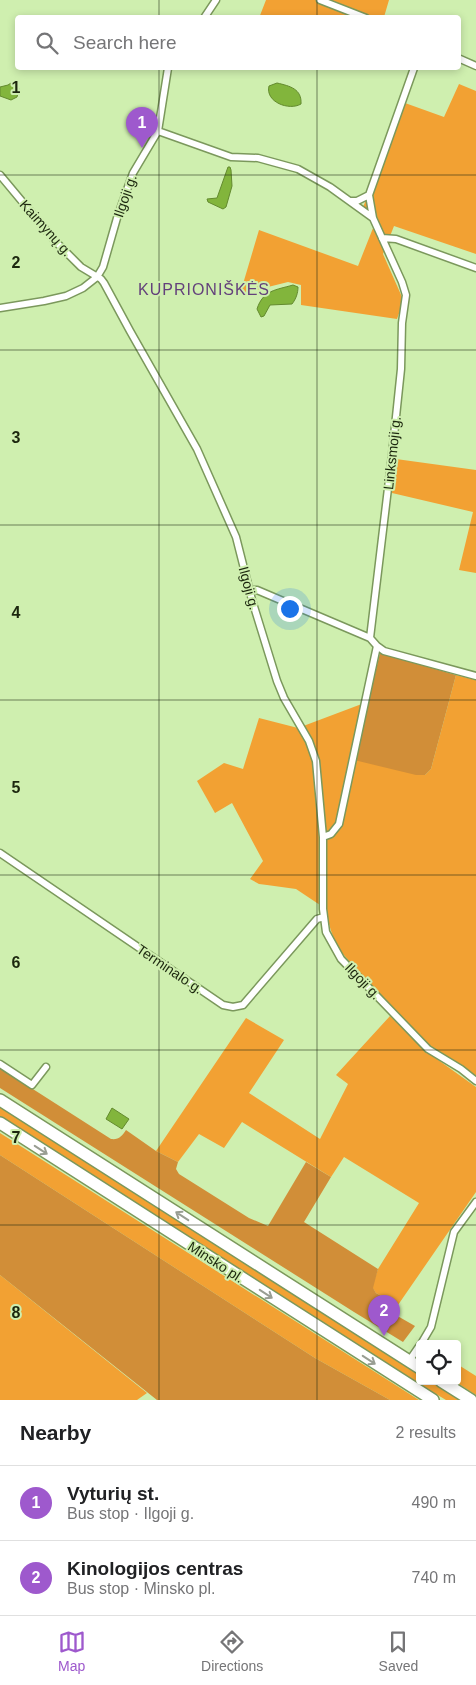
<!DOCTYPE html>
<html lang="en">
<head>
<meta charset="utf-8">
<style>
  :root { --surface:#fff; --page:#f2f2f2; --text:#202124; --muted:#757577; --line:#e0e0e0; --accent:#9e59cd }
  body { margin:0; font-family:Arial,sans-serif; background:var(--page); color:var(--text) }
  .controls { position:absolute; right:15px; bottom:15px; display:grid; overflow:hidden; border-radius:5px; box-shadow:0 2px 8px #0003 }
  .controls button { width:45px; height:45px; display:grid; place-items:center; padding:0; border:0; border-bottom:1px solid var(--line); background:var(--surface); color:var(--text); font:25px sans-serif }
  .you { position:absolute; left:289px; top:608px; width:18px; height:18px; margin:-12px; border:4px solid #fff; border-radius:50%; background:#1a73e8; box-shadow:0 0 0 8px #1a73e833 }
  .badge { display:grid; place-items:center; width:32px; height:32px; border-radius:50%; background:var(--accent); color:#fff; font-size:16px; font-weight:700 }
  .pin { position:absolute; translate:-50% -41px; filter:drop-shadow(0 1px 2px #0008) }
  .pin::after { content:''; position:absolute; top:26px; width:18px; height:15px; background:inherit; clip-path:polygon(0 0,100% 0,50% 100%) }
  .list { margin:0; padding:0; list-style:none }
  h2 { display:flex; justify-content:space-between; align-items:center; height:65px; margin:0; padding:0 20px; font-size:21px }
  h2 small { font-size:16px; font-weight:400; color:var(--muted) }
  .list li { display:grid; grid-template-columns:32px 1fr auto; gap:15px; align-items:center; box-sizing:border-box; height:75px; padding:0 20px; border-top:1px solid var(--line) }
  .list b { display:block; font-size:19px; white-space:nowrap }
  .list p { margin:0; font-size:16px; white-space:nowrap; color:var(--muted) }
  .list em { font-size:16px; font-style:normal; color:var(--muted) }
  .icon { flex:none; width:28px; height:28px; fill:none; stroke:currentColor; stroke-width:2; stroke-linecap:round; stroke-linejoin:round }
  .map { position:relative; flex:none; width:476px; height:1400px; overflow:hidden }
  .search { position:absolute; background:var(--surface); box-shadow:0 2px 8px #0003; left:15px; right:15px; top:15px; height:55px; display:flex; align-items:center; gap:12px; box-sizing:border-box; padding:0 18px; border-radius:5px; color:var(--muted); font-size:19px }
  .sheet { height:215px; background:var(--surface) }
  nav { display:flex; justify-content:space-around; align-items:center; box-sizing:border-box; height:70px; border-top:1px solid var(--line); background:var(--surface); font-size:14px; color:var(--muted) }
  nav a { display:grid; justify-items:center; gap:2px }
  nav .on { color:var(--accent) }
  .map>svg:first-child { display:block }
  .green { fill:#f2a133 }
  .forest { fill:#d18e38 }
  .water { fill:#82b53c; stroke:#638a2e }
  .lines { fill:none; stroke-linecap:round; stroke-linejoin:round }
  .minor-casing { stroke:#7b985c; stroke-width:9 }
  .trunk-casing { stroke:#7b985c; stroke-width:14 }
  .minor { stroke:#fff; stroke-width:6 }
  .trunk { stroke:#fff; stroke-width:11 }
  .oneway { stroke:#999e93 }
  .grid { fill:none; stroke:#1c270e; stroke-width:1; stroke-opacity:0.55 }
  .labels { text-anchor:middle; stroke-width:4; stroke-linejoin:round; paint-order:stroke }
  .street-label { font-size:14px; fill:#1c270e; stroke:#cfefaf }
  .quarter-label { font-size:16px; letter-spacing:1px; fill:#63417b; stroke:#cfefaf }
  .grid-label { font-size:16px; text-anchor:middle; font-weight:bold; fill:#1c270e; stroke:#cfefaf; stroke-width:4; stroke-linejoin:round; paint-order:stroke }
</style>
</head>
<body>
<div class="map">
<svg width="476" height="1400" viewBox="0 0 476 1400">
  <rect width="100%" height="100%" fill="#cfefaf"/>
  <path class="green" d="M266 0H389L384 17 259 18Z
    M459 84 476 91V254L394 226 383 254 402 297V305L397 319 301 305V285L288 282 240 294 259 230 358 266 377 218 363 207 389 148 405 103 444 117Z
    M396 459 476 470V573L459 570 473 512 392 493Z
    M456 675 476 680V1078L433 1049 418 1036 341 952C332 937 328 924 326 906L320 905 296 889 267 885 259 884 250 879 263 861 232 803 215 813 197 781 224 763 243 769 259 718 298 728 367 702 425 775 431 769Z
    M390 1016 434 1057 476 1087V1192L398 1305 376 1293 372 1287 378 1269 419 1203 344 1157 331 1177 242 1122 224 1148 199 1134 178 1162 156 1151 246 1018 284 1040 249 1093 320 1139 348 1084 336 1075Z
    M0 1105 420 1373V1381H433L462 1400H446L426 1388 410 1381 0 1118Z
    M0 1133 419 1400H390L315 1358 0 1155Z
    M0 1275 147 1393 137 1400H0Z
    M457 1364 476 1376V1395L454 1381H457Z"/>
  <path class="forest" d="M380 653 456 675 431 769 425 775H416L354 760Z
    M0 1068 111 1139C119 1140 122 1136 126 1130L156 1151 178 1162 176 1169 179 1174 249 1218 268 1226 306 1162 331 1177 304 1222 378 1269 373 1288 376 1293 398 1305 394 1314 415 1326 403 1342 354 1312 0 1088Z
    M0 1155 315 1358 390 1400H157L0 1275Z"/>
  <path class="water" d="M11 83 16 84 19 89 17 97 11 100 0 96V87L8 85Z
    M277 83C290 86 302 89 301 104 289 111 265 102 269 86Z
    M228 167H230L231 170 232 186 226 207 223 209 208 202 207 199 217 198Z
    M293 285 298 287C298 293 296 299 292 304L270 305 264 316 261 317 257 309C263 290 276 290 293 285Z
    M112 1108 129 1119 122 1129 106 1119Z"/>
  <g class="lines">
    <g class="minor-casing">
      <path id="minor" d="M320 0 366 18
        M204 18 216 0
        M458 58 476 66
        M158 131 231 157 258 158 298 169 330 187 373 218
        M0 175 55 241 81 267 101 279 104 283 130 331 197 449 236 537 252 600 277 681 284 698 309 741 316 761 323 837V909L326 932 341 959 428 1049 461 1069 476 1081
        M350 201H357L369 195
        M382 238 396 239 476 268
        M0 308 44 301 66 296 83 288 97 277 103 267 117 218 133 173 158 131 168 68
        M250 590H257L370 638
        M377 646 384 651 476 676
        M323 837 331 834 339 824 377 646 370 638 392 455 401 369 402 323 406 295 402 282 373 218 369 195 414 68
        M0 853 223 1005 233 1007 243 1005 317 919 324 917
        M0 1064 32 1085 46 1067
        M421 1344 431 1327 454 1232 476 1202
        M409 1361 420 1345"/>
    </g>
    <g class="trunk-casing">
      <path id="trunk" d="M0 1100 420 1368
        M0 1123 433 1400
        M441 1381 471 1400"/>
    </g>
    <use href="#minor" class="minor"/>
    <use href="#trunk" class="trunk"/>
  </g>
  <defs><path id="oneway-shaft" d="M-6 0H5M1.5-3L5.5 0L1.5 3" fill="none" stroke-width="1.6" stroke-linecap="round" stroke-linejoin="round" transform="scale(1.25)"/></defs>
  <g class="oneway">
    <use href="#oneway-shaft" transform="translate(41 1150) rotate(33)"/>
    <use href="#oneway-shaft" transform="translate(182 1216) rotate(-147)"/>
    <use href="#oneway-shaft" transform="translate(266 1294) rotate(33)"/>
    <use href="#oneway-shaft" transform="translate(369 1360) rotate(33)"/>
  </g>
  <path class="grid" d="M159 0V18M317 0V18M159 68V1400M317 68V1400M0 175H476M0 350H476M0 525H476M0 700H476M0 875H476M0 1050H476M0 1225H476"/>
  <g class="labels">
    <g class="street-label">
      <text transform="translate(125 196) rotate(-71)" y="5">Ilgoji g.</text>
      <text transform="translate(46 228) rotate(48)" y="5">Kaimynų g.</text>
      <text transform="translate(392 453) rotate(-84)" y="5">Linksmoji g.</text>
      <text transform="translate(249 588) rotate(75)" y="5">Ilgoji g.</text>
      <text transform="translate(170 969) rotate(34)" y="5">Terminalo g.</text>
      <text transform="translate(363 981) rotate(46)" y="5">Ilgoji g.</text>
      <text transform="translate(216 1262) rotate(33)" y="5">Minsko pl.</text>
    </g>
    <g class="quarter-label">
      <text x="204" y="295">KUPRIONIŠKĖS</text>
    </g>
  </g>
  <g class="grid-label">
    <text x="16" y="93">1</text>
    <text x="16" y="268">2</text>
    <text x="16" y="443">3</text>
    <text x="16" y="618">4</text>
    <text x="16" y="793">5</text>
    <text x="16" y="968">6</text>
    <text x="16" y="1143">7</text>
    <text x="16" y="1318">8</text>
  </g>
</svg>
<div class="controls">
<button><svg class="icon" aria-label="locate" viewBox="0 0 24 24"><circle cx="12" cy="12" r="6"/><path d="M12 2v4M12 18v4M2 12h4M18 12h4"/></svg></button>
</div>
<div class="you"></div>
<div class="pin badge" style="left:142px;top:148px">1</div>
<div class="pin badge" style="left:384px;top:1336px">2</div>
<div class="search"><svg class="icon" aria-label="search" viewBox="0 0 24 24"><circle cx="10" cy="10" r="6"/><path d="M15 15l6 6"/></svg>Search here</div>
</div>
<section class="sheet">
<h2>Nearby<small>2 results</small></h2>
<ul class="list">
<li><span class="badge">1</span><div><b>Vyturių st.</b><p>Bus stop · Ilgoji g.</p></div><em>490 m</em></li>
<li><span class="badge">2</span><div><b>Kinologijos centras</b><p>Bus stop · Minsko pl.</p></div><em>740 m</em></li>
</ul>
</section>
<nav>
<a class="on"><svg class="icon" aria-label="map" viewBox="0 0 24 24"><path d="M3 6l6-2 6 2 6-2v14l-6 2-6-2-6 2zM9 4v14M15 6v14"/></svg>Map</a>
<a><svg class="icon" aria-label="directions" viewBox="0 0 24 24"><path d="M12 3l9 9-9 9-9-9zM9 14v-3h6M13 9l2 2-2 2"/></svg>Directions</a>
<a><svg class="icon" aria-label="saved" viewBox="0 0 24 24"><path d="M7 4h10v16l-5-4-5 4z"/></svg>Saved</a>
</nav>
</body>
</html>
